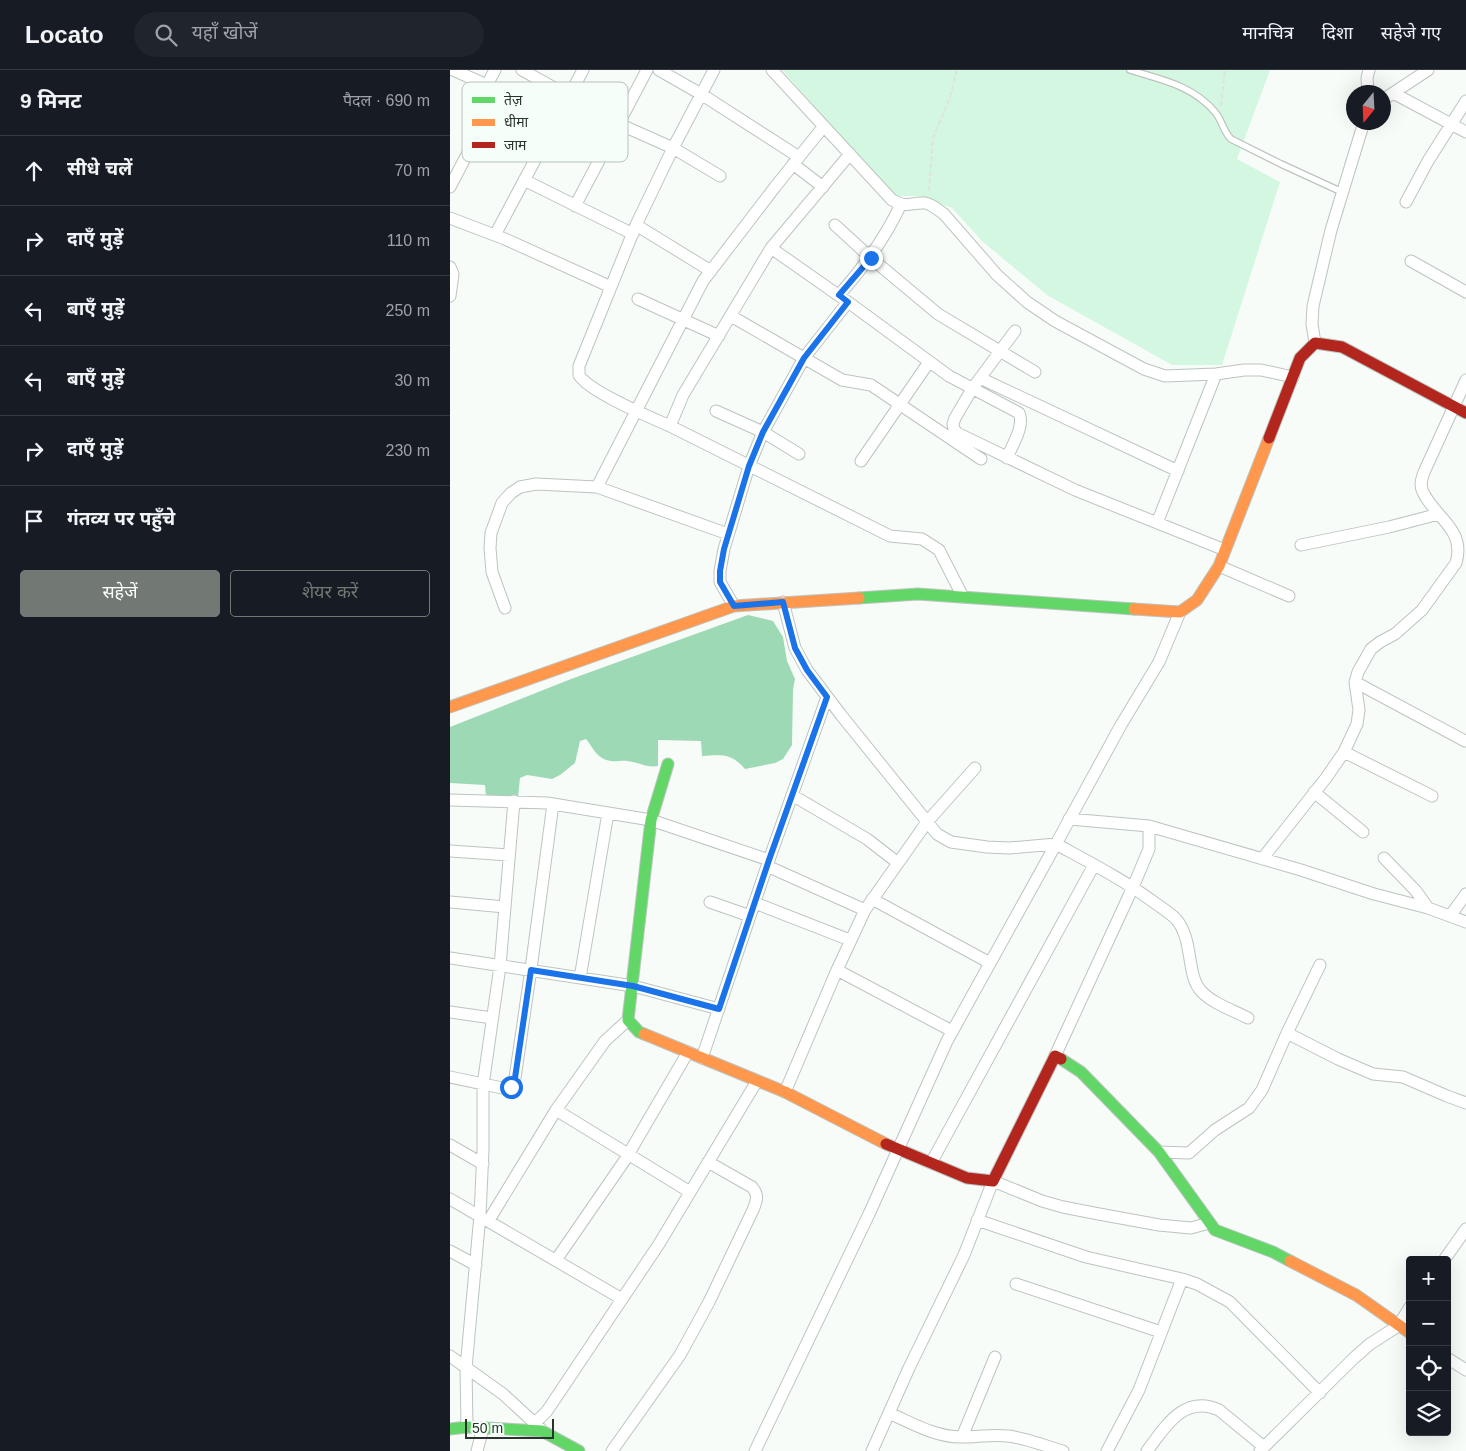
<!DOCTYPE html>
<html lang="hi">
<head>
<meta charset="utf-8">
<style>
  :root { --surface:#171b24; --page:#20242c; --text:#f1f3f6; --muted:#9ea1a6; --line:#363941; --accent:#727974 }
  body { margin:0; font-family:Helvetica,"Noto Sans Devanagari",sans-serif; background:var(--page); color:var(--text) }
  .controls { position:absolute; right:15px; bottom:15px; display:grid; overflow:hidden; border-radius:5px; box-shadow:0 5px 20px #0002 }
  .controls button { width:45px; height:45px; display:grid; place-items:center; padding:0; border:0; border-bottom:1px solid var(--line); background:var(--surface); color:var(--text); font:25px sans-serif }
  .compass { position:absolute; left:896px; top:15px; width:45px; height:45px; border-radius:50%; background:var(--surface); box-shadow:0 5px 20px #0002; rotate:198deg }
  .scale { position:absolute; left:15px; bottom:12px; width:89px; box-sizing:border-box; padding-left:5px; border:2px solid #2a332d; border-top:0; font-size:14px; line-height:18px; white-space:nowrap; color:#2a332d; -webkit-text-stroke:4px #f5fef8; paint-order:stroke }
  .stop { position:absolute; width:15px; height:15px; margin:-11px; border:4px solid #1a73e8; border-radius:50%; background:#fff }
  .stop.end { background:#1a73e8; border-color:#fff; box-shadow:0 1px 5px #0008 }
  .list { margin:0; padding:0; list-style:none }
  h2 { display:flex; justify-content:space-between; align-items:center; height:65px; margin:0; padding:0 20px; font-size:21px }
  h2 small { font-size:16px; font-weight:400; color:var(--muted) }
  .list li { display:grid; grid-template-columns:32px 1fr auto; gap:15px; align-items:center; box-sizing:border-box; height:70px; padding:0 20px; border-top:1px solid var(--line) }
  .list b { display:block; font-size:19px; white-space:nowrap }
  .list em { font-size:16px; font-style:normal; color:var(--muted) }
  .actions { display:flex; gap:10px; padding:15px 20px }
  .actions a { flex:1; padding:11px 0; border:1px solid var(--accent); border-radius:5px; text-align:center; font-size:18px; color:var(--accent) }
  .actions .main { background:var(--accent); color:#fff }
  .icon { flex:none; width:28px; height:28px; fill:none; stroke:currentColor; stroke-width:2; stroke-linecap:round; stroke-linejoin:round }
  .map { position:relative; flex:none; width:1016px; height:1381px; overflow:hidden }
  header { display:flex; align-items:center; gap:30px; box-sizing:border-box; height:70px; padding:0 25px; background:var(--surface); border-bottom:1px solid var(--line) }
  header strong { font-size:24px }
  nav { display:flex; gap:28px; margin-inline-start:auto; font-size:18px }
  .search { width:350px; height:45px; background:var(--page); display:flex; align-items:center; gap:12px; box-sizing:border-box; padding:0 18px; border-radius:28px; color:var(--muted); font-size:19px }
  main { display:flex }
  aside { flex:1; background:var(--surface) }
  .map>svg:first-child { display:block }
  .green { fill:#d3f7e0 }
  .water { fill:#9dd9b4 }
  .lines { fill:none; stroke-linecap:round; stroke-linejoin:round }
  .lane-casing { stroke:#bdc4c0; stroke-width:8 }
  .street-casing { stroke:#bdc4c0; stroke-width:13 }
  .fast-casing { stroke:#bdc4c0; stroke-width:13 }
  .slow-casing { stroke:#bdc4c0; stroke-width:13 }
  .jam-casing { stroke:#bdc4c0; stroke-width:13 }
  .path { stroke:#e0e2e0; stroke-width:2; stroke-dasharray:5 2.5; stroke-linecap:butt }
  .lane { stroke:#fefffe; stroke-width:5.5 }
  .street { stroke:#fefffe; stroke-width:11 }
  .fast { stroke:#63d668; stroke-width:11 }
  .slow { stroke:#ff974d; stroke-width:11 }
  .jam { stroke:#b3261e; stroke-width:11 }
  .route { stroke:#1a73e8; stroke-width:6 }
  .key { fill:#f5fef8; stroke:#b8c1bb; stroke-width:1 }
  .key-label { font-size:14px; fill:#2a332d }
</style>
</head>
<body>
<header>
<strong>Locato</strong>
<div class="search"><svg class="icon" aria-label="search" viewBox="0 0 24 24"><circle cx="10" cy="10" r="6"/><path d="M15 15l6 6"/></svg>यहाँ खोजें</div>
<nav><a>मानचित्र</a><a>दिशा</a><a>सहेजे गए</a></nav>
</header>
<main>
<aside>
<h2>9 मिनट<small>पैदल · 690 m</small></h2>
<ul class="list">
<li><svg class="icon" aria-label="ahead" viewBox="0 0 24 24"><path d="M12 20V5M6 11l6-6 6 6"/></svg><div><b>सीधे चलें</b></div><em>70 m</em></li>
<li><svg class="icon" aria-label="right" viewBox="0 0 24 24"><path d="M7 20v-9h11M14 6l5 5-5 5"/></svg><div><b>दाएँ मुड़ें</b></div><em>110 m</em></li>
<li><svg class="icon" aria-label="left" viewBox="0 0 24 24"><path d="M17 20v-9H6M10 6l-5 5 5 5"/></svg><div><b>बाएँ मुड़ें</b></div><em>250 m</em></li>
<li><svg class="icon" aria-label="left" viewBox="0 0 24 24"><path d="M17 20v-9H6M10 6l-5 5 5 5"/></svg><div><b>बाएँ मुड़ें</b></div><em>30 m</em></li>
<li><svg class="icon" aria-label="right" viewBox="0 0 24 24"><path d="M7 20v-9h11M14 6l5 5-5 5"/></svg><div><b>दाएँ मुड़ें</b></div><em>230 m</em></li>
<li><svg class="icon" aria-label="arrive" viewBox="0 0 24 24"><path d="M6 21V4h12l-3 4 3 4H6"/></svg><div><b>गंतव्य पर पहुँचे</b></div></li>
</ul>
<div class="actions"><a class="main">सहेजें</a><a>शेयर करें</a></div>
</aside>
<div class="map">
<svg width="1016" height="1381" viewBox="0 0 1016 1381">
  <rect width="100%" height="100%" fill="#f7fcf9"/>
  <path class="green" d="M332 0H820L787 89 830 112 772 295H722L597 225 532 171 502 138 468 126H444Z"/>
  <path class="water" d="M298 545 323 551 333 567 337 591 345 609 343 619 342 675 333 689 325 693 295 699C281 683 272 685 252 686L251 671 208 670V696C196 698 188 692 177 691 172 690 167 692 161 691 147 689 144 679 136 669L130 671 125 693 110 705 102 709 77 705 70 708 68 727H36L35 715 0 713V657L121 609Z"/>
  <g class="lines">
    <g class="lane-casing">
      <path id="lane" d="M680 0C712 10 742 15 765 42 772 50 773 61 781 69L831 94 892 122"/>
    </g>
    <g class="street-casing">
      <path id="street" d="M3 0 37 15
        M72 0 169 54 223 78 270 106
        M209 0 251 24 349 87
        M264 0 223 78 186 155 129 296V305C139 322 200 347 220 356L440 466 472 469 489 480 513 527
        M322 0 442 130C460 139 459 132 475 133 482 134 488 140 494 144L547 205 577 232 605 251 694 299 715 306 766 304 794 300H811L843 307
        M918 22 917 8 919 0
        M943 23 1016 62
        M934 29 978 0
        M343 94 373 117
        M74 110 183 164
        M0 117 34 52C36 43 33 36 34 27 34 17 41 8 45 0
        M956 132 978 91 1016 31
        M125 136 197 0
        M0 148 55 169 161 217
        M186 155 261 201
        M385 155 421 188 488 244 585 302
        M45 165 133 0
        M321 178 398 232 499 306 569 343C575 356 562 375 557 388
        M961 191 1016 222
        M0 197 3 204 0 226
        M389 225C414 197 435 169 451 134
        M188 229 269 266
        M281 246 392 310 421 315 531 389
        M565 261 522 319 505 348 503 354 504 359 507 363 625 420 775 480
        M865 273 862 254 863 236 881 160 914 52
        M530 308 728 401
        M266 341 313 362 349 384
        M220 356 233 325 321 178 400 84
        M411 391 479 292
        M147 417 253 211 325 117 374 56
        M707 453 766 304
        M851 475 939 457 989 444
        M769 496 839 526
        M333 532 345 578 357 600 391 645 487 764 501 772 537 777 559 778 606 774 671 655 709 592 730 542
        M284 536 270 512V501L274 479 299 396 313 362 354 288 398 232
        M55 538 42 502 40 478 41 463 52 433 61 423 70 417 86 414 147 417 278 464
        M905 612 1015 671
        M894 682 982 726
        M864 722 913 762
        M342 725 417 769 448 793
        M0 730 97 733 201 750 319 790
        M619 749 699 756 851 800 924 824 978 838 1016 852
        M0 781 59 785
        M934 788 966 821 978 838
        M812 789 876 708 894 682 907 654 909 640 905 612 908 602 921 579 930 572 945 564 972 540 1006 493C1016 459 985 448 973 422 969 415 972 407 975 400L1016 310
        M317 796 415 840
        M422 829 540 893
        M0 832 55 837
        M260 832 300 846
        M305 833 400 870
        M1000 846 1016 824
        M0 888 183 916 269 939
        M387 900 502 961
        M130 908 158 743
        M0 942 42 948
        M837 963 870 895
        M605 986 683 817 699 779V756
        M252 988 319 790 377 627
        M0 1007 57 1019 61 1017 65 1008 81 899 103 734
        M335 1022 387 900 415 840 477 752 525 698
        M106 1040 240 1122
        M0 1075 33 1094
        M709 1082 739 1083 765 1060 799 1038 812 1020 837 963 888 989 923 1004 953 1007 997 1026 1016 1033
        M481 1093 644 795
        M0 1129 172 1229
        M39 1150 106 1040 155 971 178 950
        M527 1150 636 1187 732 1209 747 1214 780 1232 870 1323
        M0 1181 26 1195
        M106 1190 175 1090 238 982
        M994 1190 1016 1159
        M566 1214 711 1262
        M0 1286 53 1324 90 1358
        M997 1288 1016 1300
        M439 1343C462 1353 485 1367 511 1367 527 1367 542 1364 558 1366 576 1368 595 1376 613 1381
        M85 1353 97 1341 209 1174 307 1011
        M17 1357 16 1298 30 1145 33 1080V1015L50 896 64 731
        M512 1367 545 1287
        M27 1381 33 1358
        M162 1381 230 1285 259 1232 303 1140C307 1130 309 1125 302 1117L258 1092
        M305 1381 419 1144 497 971 606 774C639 792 674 810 705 833 712 838 720 843 726 849 744 870 736 905 751 921 763 934 783 940 798 948
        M422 1381 459 1298 514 1185 543 1111 592 1131 613 1137 649 1144 709 1155 741 1158 759 1153
        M657 1381 689 1320 732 1209
        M697 1381C715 1357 734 1324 769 1340L814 1377
        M810 1381 904 1288 920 1274 948 1256 960 1237"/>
    </g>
    <g class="fast-casing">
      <path id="fast" d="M409 528 468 524 684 539
        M194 964 189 962 178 950 201 750 218 694
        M611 989 631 1002 709 1082 765 1160 823 1182 840 1191
        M0 1359 17 1357 92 1361 129 1381"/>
    </g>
    <g class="slow-casing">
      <path id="slow" d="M684 539 730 542 747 530 769 496 819 368
        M0 637 284 536 409 528
        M194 964 335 1022 436 1074
        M840 1191 906 1225 960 1263"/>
    </g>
    <g class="jam-casing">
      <path id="jam" d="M819 368 850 288 865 273 892 277 1016 343
        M436 1074 517 1108 543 1111 605 986 611 989"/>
    </g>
    <path class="path" d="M771 36 775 0
      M479 121 483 68 500 27 507 0"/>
    <use href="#lane" class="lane"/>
    <use href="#street" class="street"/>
    <use href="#fast" class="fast"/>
    <use href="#slow" class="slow"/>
    <use href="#jam" class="jam"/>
  </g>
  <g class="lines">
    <path class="route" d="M61 1017 65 1008 81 900 183 916 269 939 319 790 377 627 357 600 345 578 333 532 284 536 270 512V501L274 479 299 396 313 362 354 288 398 232 389 225 421 188"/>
  </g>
  <rect x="12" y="12" width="166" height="80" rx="8" class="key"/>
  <rect x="22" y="27" width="23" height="6" fill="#63d668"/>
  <rect x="22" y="49" width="23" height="7" fill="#ff974d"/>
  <rect x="22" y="72" width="23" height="6" fill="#b3261e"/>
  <g class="key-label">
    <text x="54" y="35">तेज़</text>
    <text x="54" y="57">धीमा</text>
    <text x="54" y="80">जाम</text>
  </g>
</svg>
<div class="controls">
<button>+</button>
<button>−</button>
<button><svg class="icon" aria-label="locate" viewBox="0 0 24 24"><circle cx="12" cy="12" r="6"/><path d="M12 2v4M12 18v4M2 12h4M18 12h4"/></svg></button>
<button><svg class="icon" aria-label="layers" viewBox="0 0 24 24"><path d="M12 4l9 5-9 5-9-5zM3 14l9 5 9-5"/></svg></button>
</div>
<svg class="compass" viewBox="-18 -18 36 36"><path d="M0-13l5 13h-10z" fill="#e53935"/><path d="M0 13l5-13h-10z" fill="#9ea1a6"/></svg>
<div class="scale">50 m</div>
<div class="stop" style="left:61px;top:1017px"></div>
<div class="stop end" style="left:421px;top:188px"></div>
</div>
</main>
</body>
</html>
